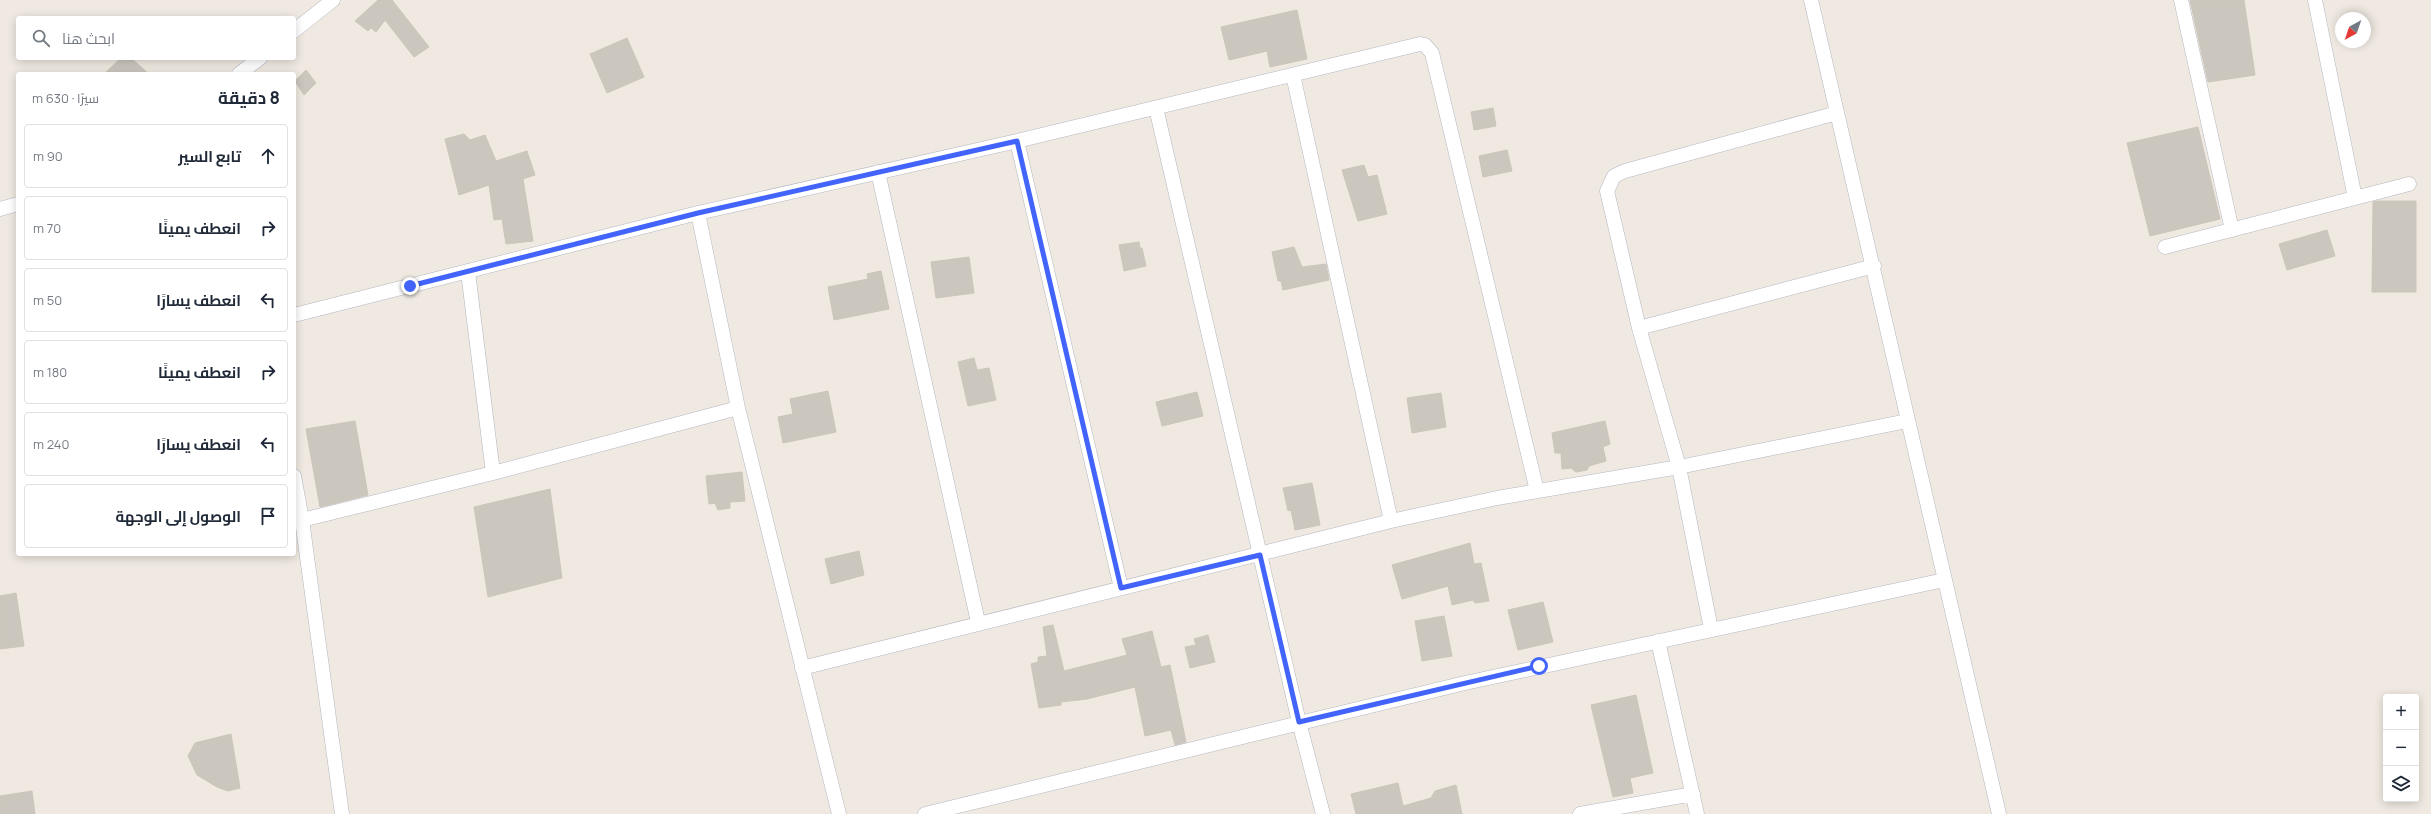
<!DOCTYPE html>
<html lang="ar">
<head>
<meta charset="utf-8">
<style>
  :root { --surface:#fff; --page:#f2f2f3; --text:#1f2937; --muted:#747a83; --line:#e0e1e3 }
  body { margin:0; font-family:Manrope,Cairo,sans-serif; background:var(--page); color:var(--text); direction:rtl }
  .controls { position:absolute; right:12px; bottom:12px; display:grid; overflow:hidden; border-radius:4px; box-shadow:0 2px 10px #0003 }
  .controls button { width:36px; height:36px; display:grid; place-items:center; padding:0; border:0; border-bottom:1px solid var(--line); background:var(--surface); color:var(--text); font:20px sans-serif }
  .compass { position:absolute; left:2335px; top:12px; width:36px; height:36px; border-radius:50%; background:var(--surface); box-shadow:0 2px 10px #0003; rotate:220deg }
  .stop { position:absolute; width:12px; height:12px; margin:-9px; border:3px solid #4264fb; border-radius:50%; background:#fff }
  .stop.end { background:#4264fb; border-color:#fff; box-shadow:0 1px 4px #0008 }
  .list { margin:0; padding:0; list-style:none }
  h2 { display:flex; justify-content:space-between; align-items:center; height:52px; margin:0; padding:0 16px; font-size:17px }
  h2 small { font-size:13px; font-weight:400; color:var(--muted) }
  .list li { display:grid; grid-template-columns:26px 1fr auto; gap:12px; align-items:center; box-sizing:border-box; height:64px; margin:0 8px 8px; padding:0 8px; border:1px solid var(--line); border-radius:4px }
  .list b { display:block; font-size:15px; white-space:nowrap }
  .list em { font-size:13px; font-style:normal; color:var(--muted) }
  .icon { flex:none; width:22px; height:22px; fill:none; stroke:currentColor; stroke-width:2; stroke-linecap:round; stroke-linejoin:round }
  .map { position:relative; flex:none; width:2431px; height:814px; overflow:hidden; direction:ltr }
  .search { position:absolute; background:var(--surface); box-shadow:0 2px 10px #0003; left:16px; top:16px; width:280px; height:44px; display:flex; align-items:center; gap:10px; box-sizing:border-box; padding:0 14px; border-radius:4px; color:var(--muted); font-size:15px }
  .panel { position:absolute; background:var(--surface); box-shadow:0 2px 10px #0003; left:16px; top:72px; width:280px; height:484px; border-radius:4px; direction:rtl }
  .map>svg:first-child { display:block }
  .building { fill:#cbc7bf; stroke:#cbc5ba }
  .lines { fill:none; stroke-linecap:round; stroke-linejoin:round }
  .minor-casing { stroke:#b4b7c1; stroke-width:15 }
  .minor { stroke:#fff; stroke-width:14 }
  .route { stroke:#4264fb; stroke-width:5 }
</style>
</head>
<body>
<div class="map">
<svg width="2431" height="814" viewBox="0 0 2431 814">
  <rect width="100%" height="100%" fill="#efe9e1"/>
  <path class="building" d="M378 0H392L429 47 414 57 385 20 376 32 371 28 368 31 355 21Z
    M2190 0H2244L2255 75 2208 82Z
    M1297 10 1307 59 1270 67 1267 51 1229 60 1221 27Z
    M627 38 644 77 607 93 590 54Z
    M121 58H131L149 74H104Z
    M306 70 316 83 304 95 295 81Z
    M1493 108 1496 126 1474 130 1471 112Z
    M2198 127 2220 219 2150 236 2127 143Z
    M464 134 470 140 485 135 496 161 527 151 535 175 523 179 533 241 506 244 502 219 494 220 489 185 459 195 445 139Z
    M1507 150 1512 171 1483 177 1479 156Z
    M1364 165 1368 177 1377 175 1387 214 1358 221 1342 170Z
    M2377 201H2416V292H2372L2373 202Z
    M2327 230 2335 256 2287 270 2279 244Z
    M1139 242 1140 248H1142L1146 266 1124 271 1119 245Z
    M1294 247 1302 267 1326 264 1329 280 1283 290 1281 281H1278L1272 252Z
    M969 257 974 293 936 298 931 262Z
    M881 271 889 309 834 320 828 287 868 279 867 274Z
    M974 358 977 370 989 368 996 400 968 406 958 362Z
    M828 391 836 432 783 443 778 417 793 414 790 399Z
    M1197 392 1203 416 1162 426 1156 402Z
    M1441 393 1446 427 1412 433 1407 398Z
    M355 421 368 495 320 507 306 429Z
    M1605 421 1610 444 1603 447 1606 461 1589 466 1587 470 1576 472 1571 468 1562 469 1561 453H1555L1552 433Z
    M742 472 745 501 730 502V508L718 510 715 503 709 504 706 476Z
    M1312 483 1320 525 1295 530 1291 510 1288 511 1283 488Z
    M550 489 562 578 488 597 474 507Z
    M1470 543 1474 564 1481 563 1489 601 1475 603 1473 600 1452 605 1448 586 1402 599 1392 565Z
    M859 551 864 575 831 584 825 559Z
    M16 593 24 646 0 649V596Z
    M1543 602 1553 642 1518 650 1508 610Z
    M1444 616 1452 656 1422 661 1415 621Z
    M1053 625 1064 671 1127 655 1122 639 1152 631 1161 667 1170 665 1186 742 1175 745 1171 730 1145 736 1135 687 1087 699 1061 702V705L1039 708 1031 664 1038 662V657L1047 656 1043 627Z
    M1208 635 1215 662 1190 668 1185 647 1196 645 1194 639Z
    M1636 695 1653 773 1630 778 1633 793 1613 797 1591 705Z
    M231 734 240 788 228 791 217 787 197 775 188 756 195 743Z
    M1398 783 1403 806 1431 798 1435 791 1456 785 1462 814H1356L1351 794Z
    M32 791 35 814H0V796Z"/>
  <g class="lines">
    <g class="minor-casing">
      <path id="minor" d="M1811 0 1999 814
        M2181 0 2232 230
        M2315 0 2355 198
        M294 31 333 0
        M239 74 260 58
        M1293 75 1391 521
        M1156 108 1299 722 1323 814
        M1017 141 1121 588
        M878 172 978 622
        M0 209 18 204
        M698 213 738 408 839 814
        M2165 247 2409 184
        M468 272 493 473
        M294 315 698 213 1017 141 1420 44 1425 45 1432 53 1537 491
        M1639 328 1874 266
        M294 476 302 520 342 814
        M302 520 493 473 738 408
        M1711 629 1679 467 1639 328 1607 191 1614 176 1625 171 1837 113
        M1658 641 1697 814
        M802 668 1391 521 1497 498 1679 467 1907 421
        M925 814 1465 683 1944 580
        M1580 814 1693 794"/>
    </g>
    <use href="#minor" class="minor"/>
  </g>
  <g class="lines">
    <path class="route" d="M410 286 698 213 1017 141 1121 588 1260 555 1299 722 1539 666"/>
  </g>
</svg>
<div class="controls">
<button>+</button>
<button>−</button>
<button><svg class="icon" aria-label="layers" viewBox="0 0 24 24"><path d="M12 4l9 5-9 5-9-5zM3 14l9 5 9-5"/></svg></button>
</div>
<svg class="compass" viewBox="-18 -18 36 36"><path d="M0-13l5 13h-10z" fill="#e53935"/><path d="M0 13l5-13h-10z" fill="#747a83"/></svg>
<div class="stop" style="left:1539px;top:666px"></div>
<div class="stop end" style="left:410px;top:286px"></div>
<div class="search"><svg class="icon" aria-label="search" viewBox="0 0 24 24"><circle cx="10" cy="10" r="6"/><path d="M15 15l6 6"/></svg>ابحث هنا</div>
<section class="panel">
<h2>8 دقيقة<small>سيرًا · 630 m</small></h2>
<ul class="list">
<li><svg class="icon" aria-label="ahead" viewBox="0 0 24 24"><path d="M12 20V5M6 11l6-6 6 6"/></svg><div><b>تابع السير</b></div><em>90 m</em></li>
<li><svg class="icon" aria-label="right" viewBox="0 0 24 24"><path d="M7 20v-9h11M14 6l5 5-5 5"/></svg><div><b>انعطف يمينًا</b></div><em>70 m</em></li>
<li><svg class="icon" aria-label="left" viewBox="0 0 24 24"><path d="M17 20v-9H6M10 6l-5 5 5 5"/></svg><div><b>انعطف يسارًا</b></div><em>50 m</em></li>
<li><svg class="icon" aria-label="right" viewBox="0 0 24 24"><path d="M7 20v-9h11M14 6l5 5-5 5"/></svg><div><b>انعطف يمينًا</b></div><em>180 m</em></li>
<li><svg class="icon" aria-label="left" viewBox="0 0 24 24"><path d="M17 20v-9H6M10 6l-5 5 5 5"/></svg><div><b>انعطف يسارًا</b></div><em>240 m</em></li>
<li><svg class="icon" aria-label="arrive" viewBox="0 0 24 24"><path d="M6 21V4h12l-3 4 3 4H6"/></svg><div><b>الوصول إلى الوجهة</b></div></li>
</ul>
</section>
</div>
</body>
</html>
